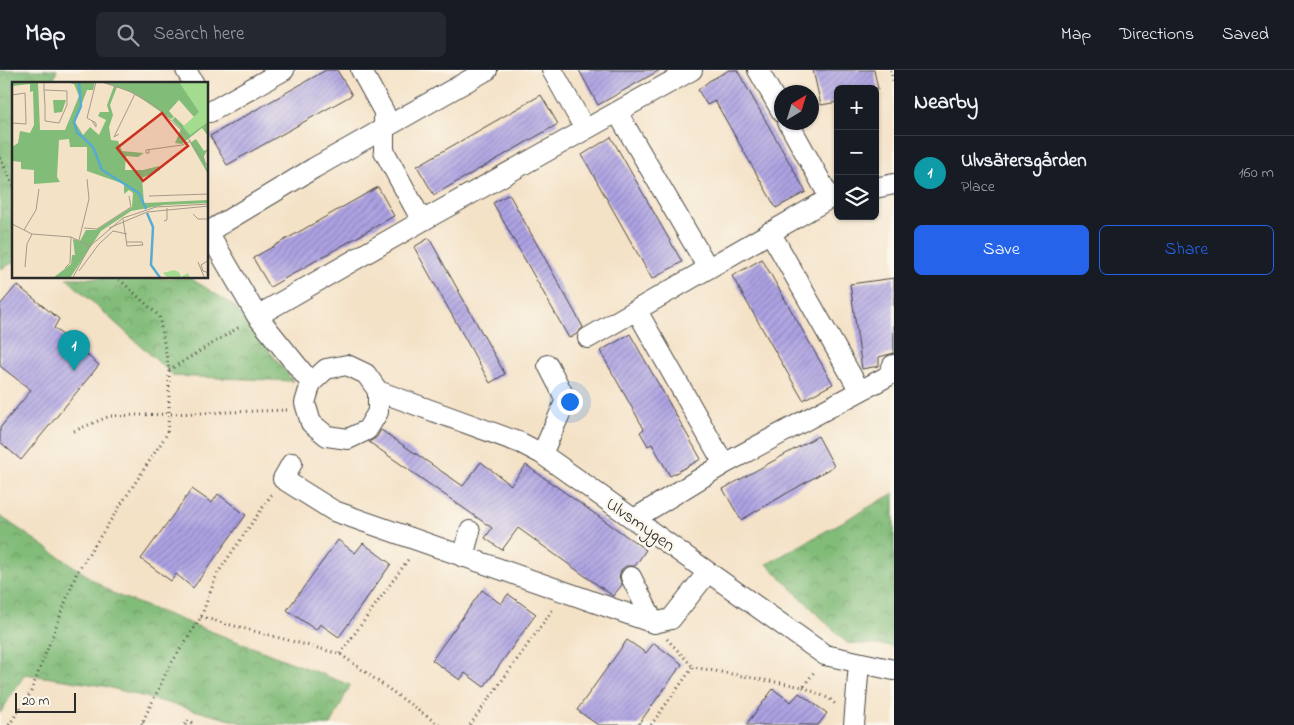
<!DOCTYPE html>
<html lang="en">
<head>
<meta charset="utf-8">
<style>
  :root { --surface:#171b24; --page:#242831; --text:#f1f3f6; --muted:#9ea1a6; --line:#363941; --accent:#2563eb }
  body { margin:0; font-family:"Indie Flower",sans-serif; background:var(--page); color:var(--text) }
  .controls { position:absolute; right:15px; top:15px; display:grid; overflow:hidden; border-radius:8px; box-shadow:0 1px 4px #0004 }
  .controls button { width:45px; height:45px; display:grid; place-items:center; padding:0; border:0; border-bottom:1px solid var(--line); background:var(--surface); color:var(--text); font:25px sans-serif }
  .compass { position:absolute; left:774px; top:15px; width:45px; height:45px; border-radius:50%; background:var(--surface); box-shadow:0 1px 4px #0004; rotate:38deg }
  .scale { position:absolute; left:15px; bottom:12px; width:61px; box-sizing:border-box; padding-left:5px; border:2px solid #2b2b2b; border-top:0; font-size:14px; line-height:18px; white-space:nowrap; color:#2b2b2b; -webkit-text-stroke:4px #fbf7ec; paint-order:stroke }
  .you { position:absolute; left:569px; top:331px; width:18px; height:18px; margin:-12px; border:4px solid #fff; border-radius:50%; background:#1a73e8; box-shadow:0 0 0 8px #1a73e833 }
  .badge { display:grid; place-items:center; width:32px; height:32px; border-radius:50%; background:var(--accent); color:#fff; font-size:16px; font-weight:700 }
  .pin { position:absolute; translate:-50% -41px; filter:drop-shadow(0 1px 2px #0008) }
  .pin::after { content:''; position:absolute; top:26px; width:18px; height:15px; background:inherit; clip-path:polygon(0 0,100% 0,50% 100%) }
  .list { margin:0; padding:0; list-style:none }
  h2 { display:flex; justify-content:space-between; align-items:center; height:65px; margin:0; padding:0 20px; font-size:21px }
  h2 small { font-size:16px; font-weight:400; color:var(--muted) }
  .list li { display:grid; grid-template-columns:32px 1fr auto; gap:15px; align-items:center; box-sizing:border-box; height:75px; padding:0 20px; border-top:1px solid var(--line) }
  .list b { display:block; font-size:19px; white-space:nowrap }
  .list p { margin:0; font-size:16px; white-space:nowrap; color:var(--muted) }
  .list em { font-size:16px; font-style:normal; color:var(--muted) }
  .actions { display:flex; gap:10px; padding:15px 20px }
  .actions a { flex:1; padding:11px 0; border:1px solid var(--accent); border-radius:8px; text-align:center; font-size:18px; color:var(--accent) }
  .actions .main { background:var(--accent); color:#fff }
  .icon { flex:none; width:28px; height:28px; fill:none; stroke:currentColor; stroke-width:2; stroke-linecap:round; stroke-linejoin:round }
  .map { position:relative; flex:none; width:894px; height:655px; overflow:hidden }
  header { display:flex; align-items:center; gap:30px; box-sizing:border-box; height:70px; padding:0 25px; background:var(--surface); border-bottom:1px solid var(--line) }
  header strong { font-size:24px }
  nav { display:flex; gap:28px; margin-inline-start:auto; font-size:18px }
  .search { width:350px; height:45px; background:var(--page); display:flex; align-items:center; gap:12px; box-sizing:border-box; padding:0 18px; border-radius:8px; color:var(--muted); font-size:19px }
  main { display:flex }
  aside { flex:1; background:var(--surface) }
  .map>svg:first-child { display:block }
  .forest { fill:url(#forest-crowns); stroke:#567452 }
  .building { fill:url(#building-hatch) }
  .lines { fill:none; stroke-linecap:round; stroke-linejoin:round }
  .minor-casing { stroke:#494642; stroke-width:22 }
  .path { stroke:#494642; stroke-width:3; stroke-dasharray:1 4; stroke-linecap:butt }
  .minor { stroke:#fff; stroke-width:20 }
  .labels { text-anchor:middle; stroke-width:5; stroke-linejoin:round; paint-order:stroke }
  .street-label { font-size:18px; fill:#2b2b2b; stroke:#fbf7ec }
  .inset-river { fill:none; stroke:#56abd2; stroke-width:2.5 }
  .inset-road { fill:none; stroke:#a49989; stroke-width:1 }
  .view { fill:#c8321e; fill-opacity:0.15; stroke:#c8321e; stroke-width:2.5 }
  .inset-edge { fill:none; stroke:#2b2b2b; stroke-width:2.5 }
</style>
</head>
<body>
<header>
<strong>Map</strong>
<div class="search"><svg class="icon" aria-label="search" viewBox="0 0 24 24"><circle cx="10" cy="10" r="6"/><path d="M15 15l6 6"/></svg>Search here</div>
<nav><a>Map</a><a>Directions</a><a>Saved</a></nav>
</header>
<main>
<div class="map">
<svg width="894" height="655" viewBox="0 0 894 655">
  <defs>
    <pattern id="forest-crowns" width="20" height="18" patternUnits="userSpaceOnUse" patternTransform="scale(1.25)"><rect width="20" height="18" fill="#82bc79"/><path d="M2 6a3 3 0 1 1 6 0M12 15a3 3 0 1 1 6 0" fill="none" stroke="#6b9963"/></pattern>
    <pattern id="building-hatch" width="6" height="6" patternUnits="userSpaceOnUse" patternTransform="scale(1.25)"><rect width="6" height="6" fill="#ada2e3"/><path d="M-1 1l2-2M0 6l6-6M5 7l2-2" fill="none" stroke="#8d84b8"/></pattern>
  </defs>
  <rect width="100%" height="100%" fill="#fbf7ec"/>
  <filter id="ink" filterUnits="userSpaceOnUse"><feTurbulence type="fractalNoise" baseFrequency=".02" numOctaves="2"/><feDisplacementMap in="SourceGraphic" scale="10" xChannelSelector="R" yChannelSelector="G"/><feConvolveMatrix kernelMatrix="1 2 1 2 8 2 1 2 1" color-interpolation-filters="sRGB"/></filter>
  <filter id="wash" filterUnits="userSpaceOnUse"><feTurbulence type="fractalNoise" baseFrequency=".0096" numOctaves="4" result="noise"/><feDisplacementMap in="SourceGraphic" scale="20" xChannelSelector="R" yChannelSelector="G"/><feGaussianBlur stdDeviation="1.12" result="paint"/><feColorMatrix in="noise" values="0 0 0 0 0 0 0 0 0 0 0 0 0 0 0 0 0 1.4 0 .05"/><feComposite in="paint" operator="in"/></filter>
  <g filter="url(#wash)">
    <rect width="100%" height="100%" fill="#f4e2c7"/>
    <path class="forest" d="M0 0H57L52 14H14V192L0 199Z
      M66 208H190L233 235 293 311 174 306Z
      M894 423V576L847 573 767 494Z
      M0 446 114 524 350 615 331 655H250L104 616 25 604 0 643Z"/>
    <g id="blocks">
      <path class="building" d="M326 0H337L352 25 227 95 210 66Z
        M579 0H660L598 35Z
        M729 0H737L806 122 776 138 715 31 707 35 698 20 709 11Z
        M813 0H874L878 19H838V32L821 35Z
        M541 25 558 54 434 125 417 96Z
        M611 67 682 192 652 209 582 85Z
        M378 117 394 146 270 217 253 188Z
        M509 124 583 257 577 264 569 268 493 133Z
        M429 168 505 304 490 313 414 177Z
        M762 189 833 314 803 330 732 206Z
        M894 208V283L879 287V296L862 299 850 214Z
        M17 215 59 249 54 258 99 295 21 390 0 372V358L31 320 0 296V235Z
        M630 264 701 389 670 406 652 374 648 376 640 362 644 359 600 281Z
        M381 360 463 416 481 392 511 415 526 395 646 480 635 496H626L621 500 619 507 622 515 613 526 518 458 502 480 485 468 492 458 369 372 377 367Z
        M818 366 834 396 741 450 723 419Z
        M192 419 212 433 218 424 246 445 193 518 176 504 171 511 141 489Z
        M338 470 355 483 363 473 391 494 339 567 320 554 316 560 287 540Z
        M482 520 501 534 508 524 536 544 484 617 465 603 460 610 432 590Z
        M627 570 646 583 654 573 682 594 638 655H598L577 640Z
        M773 619 791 632 799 623 827 643 818 655H746Z"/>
    </g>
  </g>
  <g filter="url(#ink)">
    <use href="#blocks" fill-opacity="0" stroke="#494642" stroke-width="1"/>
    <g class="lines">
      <g class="minor-casing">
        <path id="minor" d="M186 0 194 14
          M361 0 384 42V81L422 151
          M552 0 585 59
          M758 0 782 42
          M210 42 284 0
          M617 42 708 198
          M788 52 830 128
          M875 118 894 114
          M208 162 257 246 422 151 692 0
          M208 162 314 98 487 0
          M770 162 860 321
          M637 241 724 394
          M257 246 311 313
          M588 268 830 128 838 125
          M378 321V342L367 360 348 369 327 366 311 353 305 333 311 313 326 299 347 295 366 304 378 321 521 373 542 384 825 585 894 600
          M542 384 566 330 548 295
          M292 393 283 409 334 441 654 553 671 549 708 502
          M634 449 724 394 888 306 893 295
          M463 487 470 461
          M631 507 654 553
          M854 655 859 593"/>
      </g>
      <path class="path" d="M891 0 894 15
        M0 88 14 116
        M169 300 241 256
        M74 361 110 346 287 340
        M201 547 340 584 439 655
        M667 569 693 597
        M340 584 410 487
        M803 617 830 629 835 634
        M143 652 147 655
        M9 655 30 624 77 502 167 364 169 344V300L159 246 118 208
        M141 655 169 597 201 547 217 504 272 424
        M185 655 189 650 196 655
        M470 655 554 538
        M651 655 693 597 803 617 814 602"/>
      <use href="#minor" class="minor"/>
    </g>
  </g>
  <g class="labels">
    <g class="street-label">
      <text transform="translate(641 454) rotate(35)" y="6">Ulvsmygen</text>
    </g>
  </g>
  <g transform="translate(12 12)">
    <rect width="196" height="196" fill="#f4e2c7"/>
    <path d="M162 188 167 190 169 195 176 191 178 196H156L151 191Z" fill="#a3dc8e"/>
    <path d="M0 0H26L28 48H53L67 14 62 2 53 0H83L81 8H75L63 40 71 53 78 45 87 53 94 38 86 34 88 30H97L95 23 102 4 88 0H196V54L190 46 170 62 163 61 169 47 160 38 163 35 172 44 182 35 167 18 157 29 162 35 159 37 123 12 105 5 98 23 101 33 97 45 99 58 106 59 110 69 132 71 126 75 114 74 113 88H131L147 84 148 88 130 96 132 121 196 118V121L152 123 119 129 89 149 58 196H41L59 182 60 173H63L61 157 68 159 74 148H84L120 125 121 111 117 108 112 112V102L75 89V65H58L57 57 47 58 45 95 48 100 22 102V88L9 87V80L0 79V65L6 61 8 49 18 51 22 43 21 9 18 10V2L0 4ZM41 18H54L50 30 42 31ZM184 57 192 69 196 67 192 74 196 92 178 61Z" fill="#82bc79"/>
    <path d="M167 0H196V40L178 53 171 45 187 30Z" fill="#a3dc8e"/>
    <path class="inset-river" d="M67 0 69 24 62 40 65 50 81 65 90 88 127 111 134 127M135 131 141 145 139 183 149 197"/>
    <path class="inset-road" d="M32 0V8L33 24V39L47 41 55 23V9L32 8M90 0 117 9 145 25 173 52 197 86M0 13 13 11 14 39V42L0 41M80 39 84 45V41L75 36 84 0M107 52 102 55 123 12M137 68V71H134V68L170 63 179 59M137 114 197 112M181 132 186 137H197M111 137 115 164 131 163 130 160H115M152 139 155 138V126M0 142 20 152 59 155 78 164M72 146 85 147 119 125 117 114M97 146 135 130 197 124M12 148 24 128 27 107M67 158 77 117 75 97M197 178 189 183 191 189 197 191M186 180 193 197M13 185 15 162 20 152M53 186 58 181 59 155M67 189 87 162 101 149 115 152M60 197 78 164 111 136 144 125 197 122"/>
    <path class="view" d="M150 31 176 64 131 99 105 66Z"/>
    <rect width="196" height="196" class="inset-edge"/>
  </g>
</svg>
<div class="controls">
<button>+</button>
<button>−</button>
<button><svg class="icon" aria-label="layers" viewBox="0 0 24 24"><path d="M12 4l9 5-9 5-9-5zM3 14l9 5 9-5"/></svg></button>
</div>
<svg class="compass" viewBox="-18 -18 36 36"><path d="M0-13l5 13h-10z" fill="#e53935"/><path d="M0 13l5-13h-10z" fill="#9ea1a6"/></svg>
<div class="scale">20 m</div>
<div class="you"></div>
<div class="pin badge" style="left:74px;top:301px;background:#0f9aa8">1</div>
</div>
<aside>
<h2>Nearby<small></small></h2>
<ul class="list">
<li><span class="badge" style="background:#0f9aa8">1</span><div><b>Ulvsätersgården</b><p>Place</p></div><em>160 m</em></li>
</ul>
<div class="actions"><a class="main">Save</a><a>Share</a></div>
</aside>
</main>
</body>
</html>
